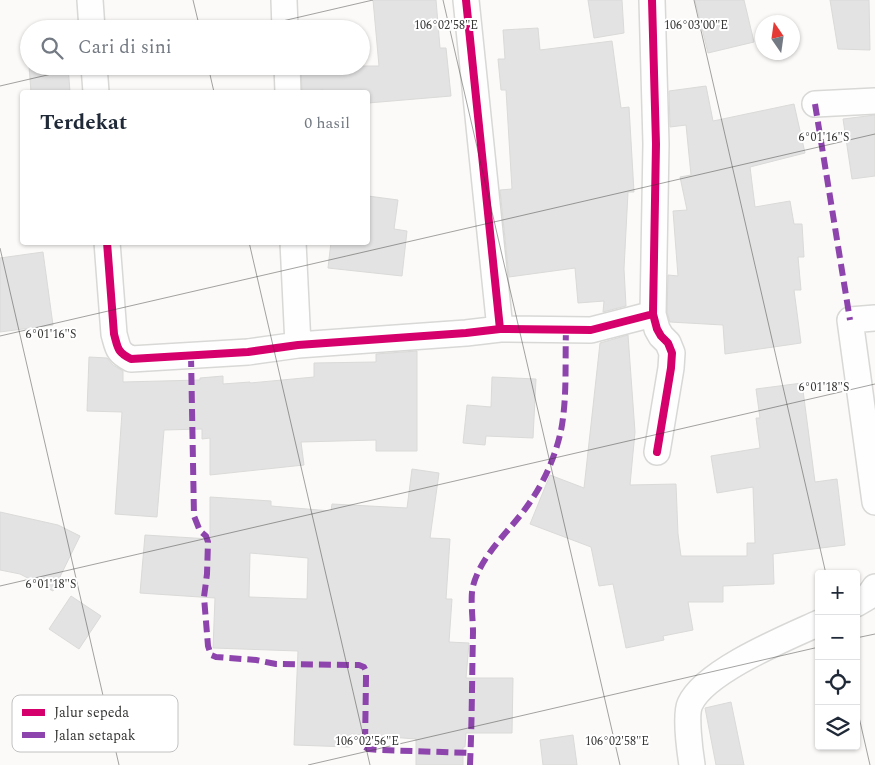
<!DOCTYPE html>
<html lang="id">
<head>
<meta charset="utf-8">
<style>
  :root { --surface:#fff; --page:#f6f6f7; --text:#1f2937; --muted:#747a83; --line:#e0e1e3 }
  body { margin:0; font-family:Spectral,serif; background:var(--page); color:var(--text) }
  .controls { position:absolute; right:15px; bottom:15px; display:grid; overflow:hidden; border-radius:5px; box-shadow:0 1px 4px #0004 }
  .controls button { width:45px; height:45px; display:grid; place-items:center; padding:0; border:0; border-bottom:1px solid var(--line); background:var(--surface); color:var(--text); font:25px sans-serif }
  .compass { position:absolute; left:755px; top:15px; width:45px; height:45px; border-radius:50%; background:var(--surface); box-shadow:0 1px 4px #0004; rotate:347deg }
  .list { margin:0; padding:0; list-style:none }
  h2 { display:flex; justify-content:space-between; align-items:center; height:65px; margin:0; padding:0 20px; font-size:21px }
  h2 small { font-size:16px; font-weight:400; color:var(--muted) }
  .icon { flex:none; width:28px; height:28px; fill:none; stroke:currentColor; stroke-width:2; stroke-linecap:round; stroke-linejoin:round }
  .map { position:relative; flex:none; width:875px; height:765px; overflow:hidden }
  .search { position:absolute; background:var(--surface); box-shadow:0 1px 4px #0004; left:20px; top:20px; width:350px; height:55px; display:flex; align-items:center; gap:12px; box-sizing:border-box; padding:0 18px; border-radius:28px; color:var(--muted); font-size:19px }
  .panel { position:absolute; background:var(--surface); box-shadow:0 1px 4px #0004; left:20px; top:90px; width:350px; height:155px; border-radius:5px }
  .map>svg:first-child { display:block }
  .building { fill:#e3e3e3; stroke:#dadad9; fill-rule:evenodd }
  .lines { fill:none; stroke-linecap:round; stroke-linejoin:round }
  .street-casing { stroke:#d8d8d6; stroke-width:28 }
  .street { stroke:#fefefe; stroke-width:25 }
  .quiet { stroke:#8e44ad; stroke-width:6; stroke-dasharray:12 6; stroke-linecap:butt }
  .cycleway-casing { stroke:#fff; stroke-width:11 }
  .cycleway { stroke:#d6006c; stroke-width:8 }
  .ticks { fill:none; stroke:#353534; stroke-width:1; stroke-opacity:0.45 }
  .key { fill:#fff; stroke:#c2c2c2; stroke-width:1 }
  .key-label { font-size:14px; fill:#353534 }
  .ticks-label { font-size:12px; text-anchor:middle; fill:#353534; stroke:#fff; stroke-width:4; stroke-linejoin:round; paint-order:stroke }
</style>
</head>
<body>
<div class="map">
<svg width="875" height="765" viewBox="0 0 875 765">
  <rect width="100%" height="100%" fill="#fbfaf8"/>
  <path class="building" d="M373 0H436L440 48H446L451 96 368 103V92H323V90L302 92 301 66H379Z
    M588 0H622L624 33 594 38Z
    M695 0H744L754 42 708 53Z
    M830 0H869L870 50 838 49Z
    M538 28 540 50 612 41 621 108 629 107 634 192H628L624 269 626 306 603 312 604 301 578 303 575 268 509 277 500 190 512 189 506 90H501L498 59H505L503 30Z
    M29 66H68L70 92H31Z
    M706 86 713 121 794 104 805 153 750 167 755 207 790 201 794 224H802L804 257H798L801 290H794L801 343 725 354 723 325 670 322 667 312 668 275 678 276 673 211 687 210 680 177 691 175 686 125 670 127 669 91Z
    M875 115V176L852 179 843 119Z
    M368 196 398 200 394 229 407 231 402 276 328 268 331 242H368Z
    M43 252 53 325 0 332V258Z
    M628 335 635 432 630 485 676 484 678 534 681 556H747V543H755L753 487 717 493 711 456 760 448 756 418H760L756 389 802 383 815 482 837 479 845 545 773 554 774 584 723 586V602H688L693 630 663 636 664 640 626 648 613 584 599 586 591 547 530 524 550 475 584 488 600 343Z
    M417 351V451H376V440L301 442 304 465 210 475V438L202 439V429L164 430 157 517 115 514 122 412 87 411 89 357 107 358 113 365 123 371V382L200 380V378L223 376V384L250 382V383L314 377V363L376 362V354Z
    M492 377 536 379 533 438 486 436 485 445 463 443 467 405 491 407Z
    M412 469 439 473 430 538 450 539 446 599H452L449 642 469 643 466 678H513L512 733H466L465 747H463V765H416V739L351 734 350 747 294 745 298 651 213 648 215 598 140 593 145 535 210 539V497L271 501V506L331 511 332 504 407 508ZM250 553 308 558 307 599 249 597Z
    M0 512 58 525 80 536 53 591 20 574 0 570Z
    M71 596 101 616 79 649 49 629Z
    M731 702 744 765H716L705 708Z
    M573 735 577 765H543L540 740Z"/>
  <g class="lines">
    <g class="street-casing">
      <path id="street" d="M90 0 92 29
        M284 0 285 29
        M466 0 500 329
        M652 0 656 144 653 314 657 329 661 336 668 343 672 353 671 368 657 452
        M94 66 96 92
        M287 66 288 92
        M815 104 875 101
        M107 242 114 334C118 348 117 352 131 359L248 352 298 345 466 333 500 329 591 330 653 314
        M293 242 298 345
        M875 318 850 320 875 502
        M856 604 868 597 875 587
        M692 765C690 752 685 715 690 704 705 671 786 638 819 623"/>
    </g>
    <use href="#street" class="street"/>
    <path class="quiet" d="M815 104 850 320
      M191 355 194 516 200 531 206 536 208 542 207 574 204 597 208 646 211 655 216 657 256 660 276 664 359 665 364 667 366 671V678L365 747 368 749 380 750 471 753
      M470 765C472 721 472 676 473 632 473 619 470 597 473 586 482 552 514 528 532 499 546 479 558 449 562 425 567 394 565 361 566 330"/>
    <g class="cycleway-casing">
      <path id="cycleway" d="M466 0 500 329
        M652 0 656 144 653 314 657 329 661 336 668 343 672 353 671 368 657 452
        M107 242 114 334C118 348 117 352 131 359L248 352 298 345 466 333 500 329 591 330 653 314"/>
    </g>
    <use href="#cycleway" class="cycleway"/>
  </g>
  <path class="ticks" d="M193 0 200 29M443 0 620 765M694 0 826 574M248 29 373 0M208 66 214 92M0 86 86 66M249 242 370 765M0 248 119 765M0 336 875 134M0 586 875 384M856 638 875 634M856 704 870 765M308 765 819 647"/>
  <rect x="12" y="695" width="166" height="57" rx="8" class="key"/>
  <rect x="22" y="709" width="23" height="7" fill="#d6006c"/>
  <rect x="22" y="732" width="23" height="6" fill="#8e44ad"/>
  <g class="key-label">
    <text x="54" y="717">Jalur sepeda</text>
    <text x="54" y="740">Jalan setapak</text>
  </g>
  <g class="ticks-label">
    <text x="446" y="29">106°02'58"E</text>
    <text x="696" y="29">106°03'00"E</text>
    <text x="824" y="141">6°01'16"S</text>
    <text x="51" y="338">6°01'16"S</text>
    <text x="824" y="391">6°01'18"S</text>
    <text x="51" y="588">6°01'18"S</text>
    <text x="367" y="745">106°02'56"E</text>
    <text x="617" y="745">106°02'58"E</text>
  </g>
</svg>
<div class="controls">
<button>+</button>
<button>−</button>
<button><svg class="icon" aria-label="locate" viewBox="0 0 24 24"><circle cx="12" cy="12" r="6"/><path d="M12 2v4M12 18v4M2 12h4M18 12h4"/></svg></button>
<button><svg class="icon" aria-label="layers" viewBox="0 0 24 24"><path d="M12 4l9 5-9 5-9-5zM3 14l9 5 9-5"/></svg></button>
</div>
<svg class="compass" viewBox="-18 -18 36 36"><path d="M0-13l5 13h-10z" fill="#e53935"/><path d="M0 13l5-13h-10z" fill="#747a83"/></svg>
<div class="search"><svg class="icon" aria-label="search" viewBox="0 0 24 24"><circle cx="10" cy="10" r="6"/><path d="M15 15l6 6"/></svg>Cari di sini</div>
<section class="panel">
<h2>Terdekat<small>0 hasil</small></h2>
<ul class="list">
</ul>
</section>
</div>
</body>
</html>
